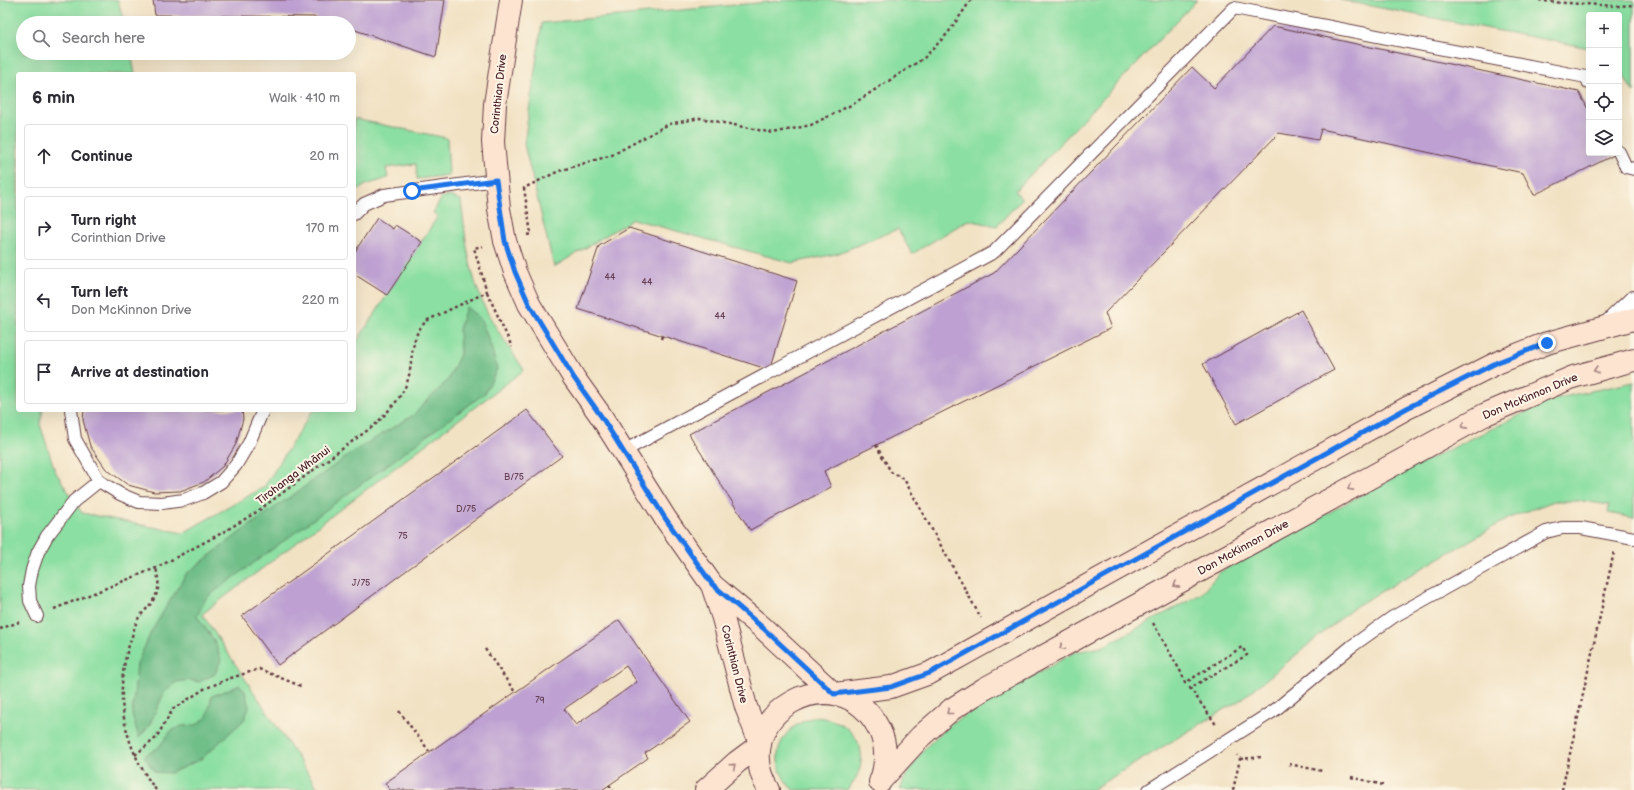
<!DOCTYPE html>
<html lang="en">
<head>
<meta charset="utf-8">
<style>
  :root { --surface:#fff; --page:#f7f7f7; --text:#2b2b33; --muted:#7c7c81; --line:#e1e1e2 }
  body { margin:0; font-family:"Balsamiq Sans",sans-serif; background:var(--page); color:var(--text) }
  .controls { position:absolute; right:12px; top:12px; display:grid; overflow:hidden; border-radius:4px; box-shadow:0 4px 16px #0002 }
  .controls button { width:36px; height:36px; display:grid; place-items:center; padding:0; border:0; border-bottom:1px solid var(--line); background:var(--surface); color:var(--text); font:20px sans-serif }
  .stop { position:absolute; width:12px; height:12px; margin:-9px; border:3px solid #1a73e8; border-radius:50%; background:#fff }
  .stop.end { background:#1a73e8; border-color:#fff; box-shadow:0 1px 4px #0008 }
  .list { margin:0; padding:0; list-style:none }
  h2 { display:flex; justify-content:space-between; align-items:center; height:52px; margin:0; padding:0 16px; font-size:17px }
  h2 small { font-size:13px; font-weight:400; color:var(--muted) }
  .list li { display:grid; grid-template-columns:26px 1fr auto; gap:12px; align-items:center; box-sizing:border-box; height:64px; margin:0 8px 8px; padding:0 8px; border:1px solid var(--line); border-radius:4px }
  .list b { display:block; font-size:15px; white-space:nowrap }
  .list p { margin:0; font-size:13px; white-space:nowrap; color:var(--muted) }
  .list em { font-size:13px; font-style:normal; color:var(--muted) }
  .icon { flex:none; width:22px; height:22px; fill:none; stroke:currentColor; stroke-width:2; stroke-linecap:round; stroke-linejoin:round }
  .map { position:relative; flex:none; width:1634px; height:790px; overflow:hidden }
  .search { position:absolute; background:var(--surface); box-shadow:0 4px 16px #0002; left:16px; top:16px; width:340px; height:44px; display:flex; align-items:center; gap:10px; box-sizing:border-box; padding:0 14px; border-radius:22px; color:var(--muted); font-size:15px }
  .panel { position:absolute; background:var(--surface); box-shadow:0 4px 16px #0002; left:16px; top:72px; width:340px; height:340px; border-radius:4px }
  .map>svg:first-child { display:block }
  .green { fill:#8bdfa2; stroke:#6a7f66 }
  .forest { fill:#70be88; stroke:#5d6e5a }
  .building { fill:#bea1d2; fill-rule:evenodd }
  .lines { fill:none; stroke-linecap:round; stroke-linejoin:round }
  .lane-casing { stroke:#633c42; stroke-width:14 }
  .street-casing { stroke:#633c42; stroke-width:24 }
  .secondary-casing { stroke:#633c42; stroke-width:24 }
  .path { stroke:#633c42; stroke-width:2.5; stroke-dasharray:3 3; stroke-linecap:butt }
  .lane { stroke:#fff; stroke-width:12 }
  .street { stroke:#fff; stroke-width:22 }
  .secondary { stroke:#fde4d1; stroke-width:22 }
  .oneway { stroke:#a4827e }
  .route { stroke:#1a73e8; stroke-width:5 }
  .labels { text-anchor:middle; stroke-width:4; stroke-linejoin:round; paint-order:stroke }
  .number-label { font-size:9px; fill:#674055 }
  .street-label { font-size:11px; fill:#4a1f2b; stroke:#fcf5e5 }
</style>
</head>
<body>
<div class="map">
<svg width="1634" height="790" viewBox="0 0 1634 790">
  <rect width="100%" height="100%" fill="#fcf5e5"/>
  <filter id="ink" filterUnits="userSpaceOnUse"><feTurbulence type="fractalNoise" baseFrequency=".025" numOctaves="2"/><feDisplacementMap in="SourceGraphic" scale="8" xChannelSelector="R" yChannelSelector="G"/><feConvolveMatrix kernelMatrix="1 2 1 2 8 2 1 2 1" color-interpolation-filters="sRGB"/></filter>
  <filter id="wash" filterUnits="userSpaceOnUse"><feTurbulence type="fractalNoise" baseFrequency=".012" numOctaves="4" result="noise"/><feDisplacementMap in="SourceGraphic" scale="16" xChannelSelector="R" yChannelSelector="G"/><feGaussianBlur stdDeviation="0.9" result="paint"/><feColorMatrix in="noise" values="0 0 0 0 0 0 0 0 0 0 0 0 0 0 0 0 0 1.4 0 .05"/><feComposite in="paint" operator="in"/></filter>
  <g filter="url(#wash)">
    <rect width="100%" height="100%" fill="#f2e2c4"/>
    <path class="green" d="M0 0H118L124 23H23V53H131L135 74H18V410H43L40 424 55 471 82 513 183 533 264 487 313 410H354V346L438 216 433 213 442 197 450 196 461 200C465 233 468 266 480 296 489 321 510 348 524 370L202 614 319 790H0Z
      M789 0H1197L1015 191 1022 199 997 226 968 220 912 254 898 229 836 254 792 263 633 219 554 267 524 144 542 23Z
      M1340 0H1634V93L1619 69V15H1589V48Z
      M354 119 447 138 449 175 417 179 416 164 386 168 388 178 366 185 354 192Z
      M1634 382V518L1608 513 1609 505 1583 501H1554L1509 518 1356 606 1242 699 1091 790H900L905 777 924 749 950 724 1075 652 1102 647 1201 594 1220 572 1405 471 1553 399Z
      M815 717C857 719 877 758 847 790H793C765 761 778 727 815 717Z"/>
    <path class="forest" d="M466 307 480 318 490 343 497 369 485 393 206 598 197 616 214 640 221 660 215 674 199 682 190 680 176 682 165 691 149 726 139 738 132 715 137 664 151 632 186 574 242 531 359 448 412 416 448 380 460 354 459 329Z
      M240 685 245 691 249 707 244 720 201 759 171 773 155 772 144 756 158 748 171 731 182 726 196 725 207 717 212 696Z"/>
    <g id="blocks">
      <path class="building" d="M153 0H445L436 57 349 28V23H333L315 17 155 15Z
        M1273 26 1579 92 1589 111V153H1613L1614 155 1534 195 1523 173 1321 129 1318 140 1279 133 1105 313 1111 328 824 471 831 487 750 530 689 434 994 273 1192 67 1214 88Z
        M377 218 393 229 395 225 422 242 387 295 354 274V253Z
        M629 228 797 281 770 370 578 309 599 246Z
        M1301 310 1334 370 1236 424 1203 364Z
        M84 410H242L243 419 236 444 223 466 204 482 180 491 154 492 128 485 106 469 90 446 83 420Z
        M527 410 562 456 278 665 242 616Z
        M619 620 690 722 645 753 648 758 602 790H390L385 783ZM626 666 637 682 576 725 564 709Z"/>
    </g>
  </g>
  <g filter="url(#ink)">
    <use href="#blocks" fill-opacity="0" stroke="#633c42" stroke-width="1"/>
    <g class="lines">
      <g class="lane-casing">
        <path id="lane" d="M1619 152 1626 167 1634 169
          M354 214 364 204 384 195 496 180
          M71 410 75 439 99 481 120 494 139 502 162 503 184 500 203 493 221 482 236 465 249 443 263 410
          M622 452 994 252 1234 8 1586 77 1589 83
          M37 616 30 601 29 586 32 570 38 552 47 536 74 501 99 481
          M1149 790 1275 710 1352 646 1393 617 1546 532 1562 528H1581L1634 538"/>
      </g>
      <g class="street-casing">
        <path id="street" d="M1610 325 1634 302"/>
      </g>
      <g class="secondary-casing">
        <path id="secondary" d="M511 0 495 104 493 142 499 209 505 241 515 272 529 304 574 378 601 416 665 518 712 585 763 628 834 694
          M712 585 723 618 746 707 760 743
          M835 694 891 687 930 673 1407 408 1499 362 1547 343 1634 319
          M881 780 921 736 952 709 984 689 1486 414 1573 377 1634 360
          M706 790 737 762 760 745
          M769 790C724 714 839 651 879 729 887 745 887 765 880 782"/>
      </g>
      <path class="path" d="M1539 0 1550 2 1618 6 1634 5
        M527 235 531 234 524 188 559 171 612 155 669 124 700 118 773 133 811 125 853 104 924 58 948 33 971 0
        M487 292 512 347
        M661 339 662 336
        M876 445 891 472 904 479 981 618
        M54 609 156 568 220 534 255 513 376 424C387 412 400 400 406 385 415 364 407 336 428 320L487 292 474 248 483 246
        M1153 623 1182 674 1185 683 1242 647 1247 655 1190 688 1217 726
        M0 629 19 622
        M485 649 515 692
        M399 711 429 751
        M135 755 156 738 173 709 204 689 231 678 259 669 303 687
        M1240 759 1262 757
        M1289 764 1322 771
        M1351 777 1383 785
        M609 785 613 790
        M156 790C123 746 113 695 130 642 133 635 134 626 138 619 140 615 145 611 148 607 160 593 160 585 156 568
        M1233 790 1240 759 1237 755
        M1562 790 1614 552"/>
      <use href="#lane" class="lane"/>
      <use href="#street" class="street"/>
      <use href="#secondary" class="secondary"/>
    </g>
    <defs><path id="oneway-chevron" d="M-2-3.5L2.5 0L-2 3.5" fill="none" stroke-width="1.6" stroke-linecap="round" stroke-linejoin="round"/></defs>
    <g class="oneway">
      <use href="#oneway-chevron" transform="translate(1596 370) rotate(164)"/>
      <use href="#oneway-chevron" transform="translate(1464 426) rotate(152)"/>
      <use href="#oneway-chevron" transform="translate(1350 488) rotate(151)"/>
      <use href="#oneway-chevron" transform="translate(1176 585) rotate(151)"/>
      <use href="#oneway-chevron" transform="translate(1062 647) rotate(152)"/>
      <use href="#oneway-chevron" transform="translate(949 712) rotate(142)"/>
      <use href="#oneway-chevron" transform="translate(733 766) rotate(-42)"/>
    </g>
  </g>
  <g class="lines" filter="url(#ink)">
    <path class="route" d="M412 191 496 180 505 241 515 272 529 304 574 378 601 416 665 518 712 584 763 628 834 694 891 687 930 673 1407 408 1498 362 1547 343"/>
  </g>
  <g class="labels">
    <g class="number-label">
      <text x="610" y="280">44</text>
      <text x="647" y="285">44</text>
      <text x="720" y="319">44</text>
      <text x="514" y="480">B/75</text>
      <text x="466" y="512">D/75</text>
      <text x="403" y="539">75</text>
      <text x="361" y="586">J/75</text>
      <text x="540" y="703">79</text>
    </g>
    <g class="street-label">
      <text transform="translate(498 94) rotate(-84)" y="4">Corinthian Drive</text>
      <text transform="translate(1530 396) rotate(-23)" y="4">Don McKinnon Drive</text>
      <text transform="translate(293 475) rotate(-37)" y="4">Tirohanga Whānui</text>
      <text transform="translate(1243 547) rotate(-29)" y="4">Don McKinnon Drive</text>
      <text transform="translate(735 664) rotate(76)" y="4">Corinthian Drive</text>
    </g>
  </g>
</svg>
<div class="controls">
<button>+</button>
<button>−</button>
<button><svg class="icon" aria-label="locate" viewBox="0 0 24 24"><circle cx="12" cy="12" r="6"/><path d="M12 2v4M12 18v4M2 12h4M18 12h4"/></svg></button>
<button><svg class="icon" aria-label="layers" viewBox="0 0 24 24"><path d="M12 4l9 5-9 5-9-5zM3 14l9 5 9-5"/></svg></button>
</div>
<div class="stop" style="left:412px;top:191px"></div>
<div class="stop end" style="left:1547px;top:343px"></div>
<div class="search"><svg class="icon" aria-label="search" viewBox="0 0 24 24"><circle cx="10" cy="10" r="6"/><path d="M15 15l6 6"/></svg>Search here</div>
<section class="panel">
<h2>6 min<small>Walk · 410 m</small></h2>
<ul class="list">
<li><svg class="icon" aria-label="ahead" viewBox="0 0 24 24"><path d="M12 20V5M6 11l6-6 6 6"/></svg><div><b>Continue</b></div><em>20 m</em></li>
<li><svg class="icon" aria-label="right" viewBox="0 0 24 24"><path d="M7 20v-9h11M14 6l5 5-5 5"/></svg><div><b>Turn right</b><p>Corinthian Drive</p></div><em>170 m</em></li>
<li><svg class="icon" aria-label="left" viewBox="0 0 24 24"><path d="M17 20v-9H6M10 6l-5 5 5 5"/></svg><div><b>Turn left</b><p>Don McKinnon Drive</p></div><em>220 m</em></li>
<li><svg class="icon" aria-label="arrive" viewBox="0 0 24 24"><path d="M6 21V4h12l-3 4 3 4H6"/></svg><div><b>Arrive at destination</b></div></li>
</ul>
</section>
</div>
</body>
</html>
